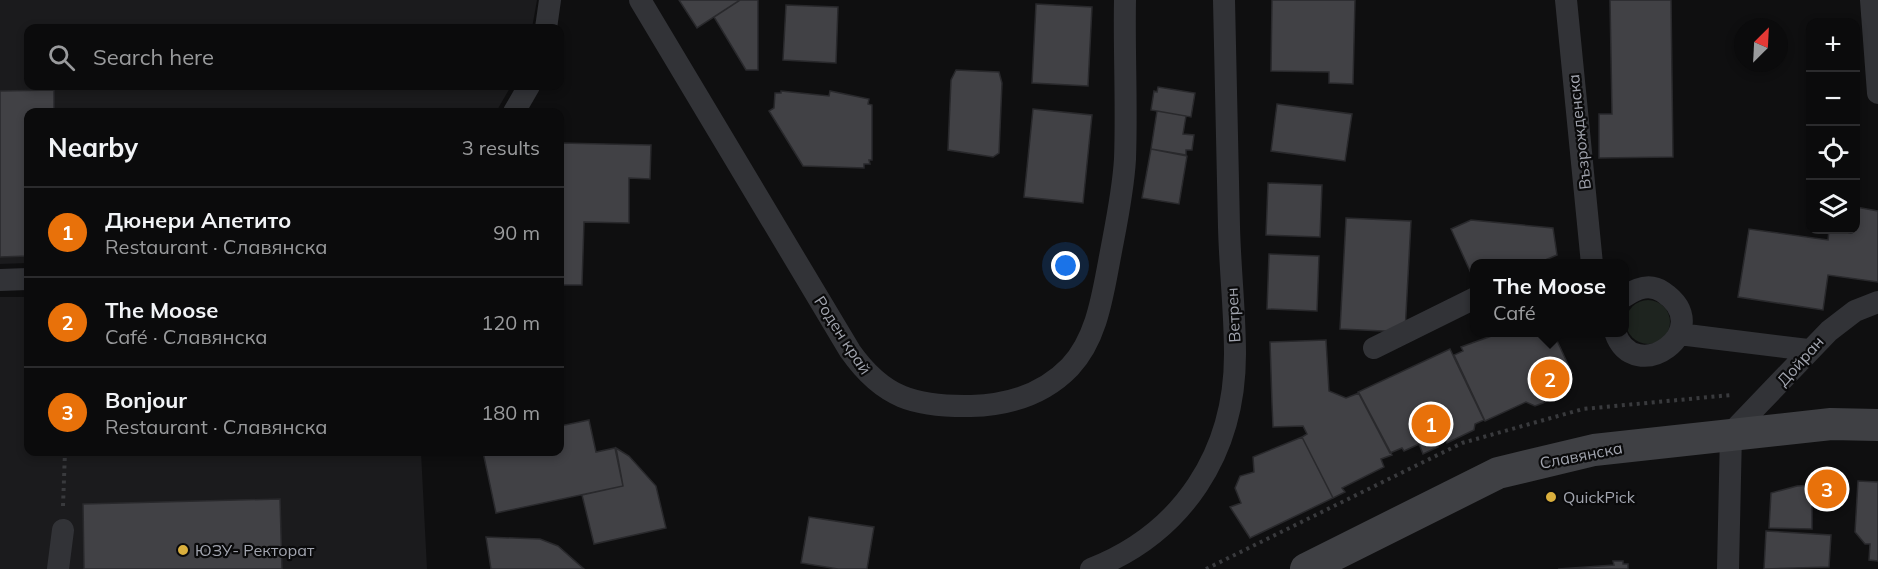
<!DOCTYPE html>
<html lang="en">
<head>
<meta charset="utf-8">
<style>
  :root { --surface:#0b0b0c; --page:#19191a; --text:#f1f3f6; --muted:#9a9b9d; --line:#2b2b2d; --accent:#daaf3d }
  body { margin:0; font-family:Mulish,sans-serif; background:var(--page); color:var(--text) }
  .controls { position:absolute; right:18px; top:18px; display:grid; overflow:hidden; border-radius:12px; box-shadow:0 3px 9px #0003 }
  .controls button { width:54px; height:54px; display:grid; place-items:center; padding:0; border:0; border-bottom:2px solid var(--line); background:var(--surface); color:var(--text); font:30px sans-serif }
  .compass { position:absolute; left:1734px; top:18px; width:54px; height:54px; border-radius:50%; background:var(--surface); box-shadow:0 3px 9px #0003; rotate:24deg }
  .you { position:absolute; left:1066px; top:266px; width:21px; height:21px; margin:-15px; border:4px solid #fff; border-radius:50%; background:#1a73e8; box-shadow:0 0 0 9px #1a73e833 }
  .badge { display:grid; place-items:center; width:39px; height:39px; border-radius:50%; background:var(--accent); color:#fff; font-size:20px; font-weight:700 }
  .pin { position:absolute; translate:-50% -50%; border:3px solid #fff; box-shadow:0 2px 6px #0006 }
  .popup { position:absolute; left:1470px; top:259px; width:159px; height:78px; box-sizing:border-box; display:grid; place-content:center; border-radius:12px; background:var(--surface); filter:drop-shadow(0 2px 4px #0005); font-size:20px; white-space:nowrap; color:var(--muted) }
  .popup b { font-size:22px; color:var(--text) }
  .popup::after { content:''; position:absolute; left:50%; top:100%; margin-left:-12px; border:12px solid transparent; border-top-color:var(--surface) }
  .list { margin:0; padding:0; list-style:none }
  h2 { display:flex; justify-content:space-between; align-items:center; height:78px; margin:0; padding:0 24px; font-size:26px }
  h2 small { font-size:20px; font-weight:400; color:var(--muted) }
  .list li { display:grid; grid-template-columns:39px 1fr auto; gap:18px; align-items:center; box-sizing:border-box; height:90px; padding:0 24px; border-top:2px solid var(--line) }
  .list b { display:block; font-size:22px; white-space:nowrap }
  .list p { margin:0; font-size:20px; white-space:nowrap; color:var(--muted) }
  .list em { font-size:20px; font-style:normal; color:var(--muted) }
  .icon { flex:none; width:33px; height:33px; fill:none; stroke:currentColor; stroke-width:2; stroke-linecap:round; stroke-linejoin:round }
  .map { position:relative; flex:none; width:1878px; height:569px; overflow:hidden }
  .search { position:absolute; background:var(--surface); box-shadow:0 3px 9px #0003; left:24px; top:24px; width:540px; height:66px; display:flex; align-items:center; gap:15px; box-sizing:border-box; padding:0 21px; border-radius:12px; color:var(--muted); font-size:22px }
  .panel { position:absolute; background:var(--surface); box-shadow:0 3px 9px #0003; left:24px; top:108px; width:540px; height:348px; border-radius:12px }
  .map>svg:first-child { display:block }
  .built { fill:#1b1b1d }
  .green { fill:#1e241f }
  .building { fill:#414145; stroke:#29292c; stroke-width:1.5 }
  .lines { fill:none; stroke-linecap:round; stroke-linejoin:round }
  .path { stroke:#393a3d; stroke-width:4; stroke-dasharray:3 4.5; stroke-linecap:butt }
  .street { stroke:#323337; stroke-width:22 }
  .secondary { stroke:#3f4044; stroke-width:32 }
  .poi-dot { fill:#daaf3d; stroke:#0a0a0b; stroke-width:2 }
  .labels { text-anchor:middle; stroke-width:4.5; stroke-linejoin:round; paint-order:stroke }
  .street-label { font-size:16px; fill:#a2a5af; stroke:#0a0a0b }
  .poi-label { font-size:16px; fill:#a2a5af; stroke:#0a0a0b; text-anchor:start }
</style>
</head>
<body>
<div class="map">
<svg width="1878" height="569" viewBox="0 0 1878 569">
  <rect width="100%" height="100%" fill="#0f0f10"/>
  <path class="built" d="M0 0H537L532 28H28V86H511L496 112H28V263L0 264Z
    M0 297H28V452H421L427 569H0Z"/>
  <path class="green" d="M1626 322a22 22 0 1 1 44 0a22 22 0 1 1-44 0Z"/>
  <path class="building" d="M679 0H740L697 28Z
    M740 0H758V70H746L714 17Z
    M1272 0H1355L1353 84 1329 83V72L1271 71Z
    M1610 0H1671L1673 157 1599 158V114H1612Z
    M1036 4 1092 7 1088 86 1032 83Z
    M786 5 838 7 836 63 783 60Z
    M956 70 999 72 1002 83 999 153 993 157 948 150 951 80Z
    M1158 87 1195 93 1191 117 1151 110 1154 91 1157 92Z
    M54 90V112H28V256L0 257V91Z
    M781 91 829 96 830 91 869 99 868 104 872 105V160H869L870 164H864V168L803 166 769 111 774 108 775 93H781Z
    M1277 104 1352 114 1345 161 1271 151Z
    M1033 109 1092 115 1083 203 1024 197Z
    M1157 111 1186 116 1183 134 1194 135 1192 150H1186V155L1151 149Z
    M560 143 651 145 650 179 629 178V223L584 222 582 285H560Z
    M1151 149 1187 156 1179 204 1142 198Z
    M1268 183 1322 185 1320 237 1266 235Z
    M1856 207 1878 211V282L1828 275 1823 310 1738 297 1749 229 1828 240 1829 230H1856Z
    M1346 218 1411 221 1405 332 1340 329Z
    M1471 220 1553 228 1557 255 1536 264H1475V282L1451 229Z
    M1269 254 1319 256 1317 311 1267 309Z
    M1492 332H1553L1572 373 1563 377 1567 385 1556 390 1557 394 1543 403 1535 406 1526 402 1485 421 1454 355 1463 351 1461 347 1494 335Z
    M1326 340 1329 391 1346 398 1359 393 1392 455 1381 459 1384 467 1342 488 1345 492 1333 498 1302 437 1307 434 1303 426 1273 427 1272 404 1270 342Z
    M1450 349 1484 420 1475 424 1474 430 1447 443 1446 440 1437 445 1438 447 1423 454 1419 444 1404 451 1402 448 1390 453 1358 392Z
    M589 420 596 452 615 448 623 486 496 513 483 452H560V426Z
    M1302 437 1333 498 1250 538 1230 507 1241 503 1235 488 1240 476 1254 472 1253 457Z
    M616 448 629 456 656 486 666 528 594 544 582 495 623 486Z
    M1858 481 1878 482V561L1869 560 1870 544H1865L1855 532Z
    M1812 485V529L1769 528 1771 493 1797 486Z
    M280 499 282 569H84L83 504Z
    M809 517 874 527 867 569H838L801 563Z
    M1766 531 1831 535 1829 567 1764 569Z
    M486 537 540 539 558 546 584 569H491Z
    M1613 561H1623V564H1628V569H1558L1614 565Z"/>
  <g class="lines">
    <path class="path" d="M63 506 65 452
      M1206 569 1462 443 1583 409 1731 395"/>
    <path class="street" d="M640 0 850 351C883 398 915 407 971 406 1009 405 1043 395 1070 367 1096 339 1102 299 1109 262 1115 229 1123 194 1125 159 1127 106 1124 53 1125 0
      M1566 0 1592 264
      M1871 0 1878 93
      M546 28 550 0
      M514 112 529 86
      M0 280 28 279
      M1615 332C1634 389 1719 330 1663 292 1650 283 1637 288 1625 296
      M1679 334 1808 350
      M1374 348 1475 298
      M58 569 63 530
      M1091 569C1183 533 1235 453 1235 354 1235 312 1230 269 1229 227 1227 151 1226 76 1224 0
      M1728 569 1731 433 1829 331 1855 311 1878 302"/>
    <path class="secondary" d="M1306 569 1498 473 1594 450 1831 424 1878 425"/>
  </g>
  <g class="poi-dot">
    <circle cx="1551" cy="497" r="6"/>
    <circle cx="183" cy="550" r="6"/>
  </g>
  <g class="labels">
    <g class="street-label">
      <text transform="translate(1579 132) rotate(-96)" y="6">Възрожденска</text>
      <text transform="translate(1233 315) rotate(-93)" y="6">Ветрен</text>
      <text transform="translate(843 335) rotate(57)" y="6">Роден край</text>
      <text transform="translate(1800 361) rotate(-48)" y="6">Дойран</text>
      <text transform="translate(1581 455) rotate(-11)" y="6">Славянска</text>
    </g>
    <g class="poi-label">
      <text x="1563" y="503">QuickPick</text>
      <text x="195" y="556">ЮЗУ- Ректорат</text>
    </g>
  </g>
</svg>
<div class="controls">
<button>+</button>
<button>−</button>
<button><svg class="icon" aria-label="locate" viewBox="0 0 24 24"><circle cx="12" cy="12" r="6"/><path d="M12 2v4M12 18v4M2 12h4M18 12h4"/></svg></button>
<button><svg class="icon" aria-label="layers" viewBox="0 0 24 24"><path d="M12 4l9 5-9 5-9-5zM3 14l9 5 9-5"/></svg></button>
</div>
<svg class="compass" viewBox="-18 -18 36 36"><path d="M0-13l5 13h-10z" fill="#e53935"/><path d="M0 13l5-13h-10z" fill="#9a9b9d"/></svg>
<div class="you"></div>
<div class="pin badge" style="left:1431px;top:424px;background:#e8710a">1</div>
<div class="pin badge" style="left:1550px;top:379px;background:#e8710a">2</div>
<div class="popup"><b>The Moose</b>Café</div>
<div class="pin badge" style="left:1827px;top:489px;background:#e8710a">3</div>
<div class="search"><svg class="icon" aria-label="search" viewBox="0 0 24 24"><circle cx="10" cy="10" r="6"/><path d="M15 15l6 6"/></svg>Search here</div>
<section class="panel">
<h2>Nearby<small>3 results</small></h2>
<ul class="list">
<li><span class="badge" style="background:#e8710a">1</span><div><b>Дюнери Апетито</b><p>Restaurant · Славянска</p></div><em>90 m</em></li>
<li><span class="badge" style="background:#e8710a">2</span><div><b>The Moose</b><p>Café · Славянска</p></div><em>120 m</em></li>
<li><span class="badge" style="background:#e8710a">3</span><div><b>Bonjour</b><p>Restaurant · Славянска</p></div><em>180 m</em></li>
</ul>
</section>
</div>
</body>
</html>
